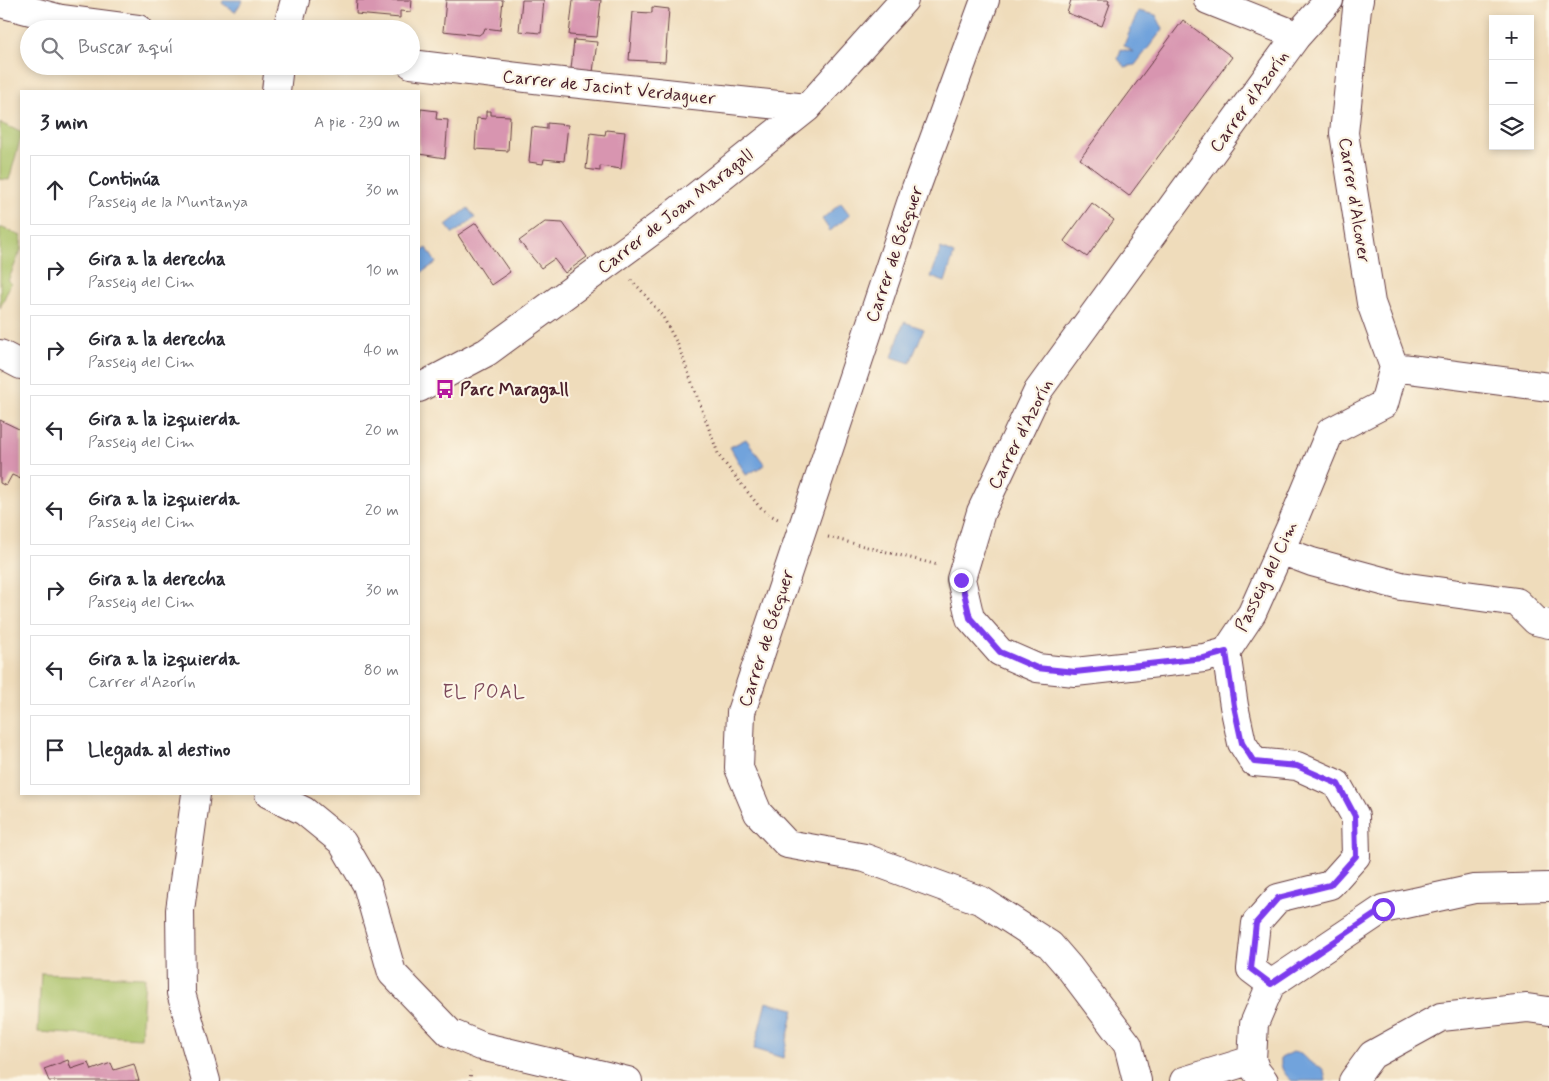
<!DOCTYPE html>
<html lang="es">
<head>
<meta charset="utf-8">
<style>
  :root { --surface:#fff; --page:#f7f7f7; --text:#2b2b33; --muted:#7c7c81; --line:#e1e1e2 }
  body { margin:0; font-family:Mynerve,sans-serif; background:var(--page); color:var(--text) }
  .controls { position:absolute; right:15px; top:15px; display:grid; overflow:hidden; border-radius:0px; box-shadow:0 2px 8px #0003 }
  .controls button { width:45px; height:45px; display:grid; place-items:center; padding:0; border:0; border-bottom:1px solid var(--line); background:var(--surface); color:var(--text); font:25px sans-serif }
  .stop { position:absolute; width:15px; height:15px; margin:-11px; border:4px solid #7c3aed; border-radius:50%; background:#fff }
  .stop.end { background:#7c3aed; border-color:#fff; box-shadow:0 1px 5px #0008 }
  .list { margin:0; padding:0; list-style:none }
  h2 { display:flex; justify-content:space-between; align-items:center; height:65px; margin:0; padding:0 20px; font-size:21px }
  h2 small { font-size:16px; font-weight:400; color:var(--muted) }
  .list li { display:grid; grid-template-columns:32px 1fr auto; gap:15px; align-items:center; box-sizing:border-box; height:70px; margin:0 10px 10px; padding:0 10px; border:1px solid var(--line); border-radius:0px }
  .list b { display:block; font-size:19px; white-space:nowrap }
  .list p { margin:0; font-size:16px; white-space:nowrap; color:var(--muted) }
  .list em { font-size:16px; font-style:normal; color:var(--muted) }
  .icon { flex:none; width:28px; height:28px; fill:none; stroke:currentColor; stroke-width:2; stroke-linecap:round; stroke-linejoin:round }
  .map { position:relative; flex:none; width:1549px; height:1081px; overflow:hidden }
  .search { position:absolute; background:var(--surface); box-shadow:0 2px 8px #0003; left:20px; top:20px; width:400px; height:55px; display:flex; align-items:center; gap:12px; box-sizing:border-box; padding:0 18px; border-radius:28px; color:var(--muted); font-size:19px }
  .panel { position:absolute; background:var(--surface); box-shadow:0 2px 8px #0003; left:20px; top:90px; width:400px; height:705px; border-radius:0px }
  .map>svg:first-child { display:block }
  .green { fill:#a8c166; stroke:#797048 }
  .water { fill:#71a3dc; stroke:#5e6184 }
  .building { fill:#d895b0 }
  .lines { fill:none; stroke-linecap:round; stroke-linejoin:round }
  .minor-casing { stroke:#633b41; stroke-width:30 }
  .path { stroke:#633b41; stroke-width:3; stroke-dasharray:1 4; stroke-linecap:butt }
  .minor { stroke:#fff; stroke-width:28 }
  .route { stroke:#7c3aed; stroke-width:6 }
  .labels { text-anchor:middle; stroke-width:4.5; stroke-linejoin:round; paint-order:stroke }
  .street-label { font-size:18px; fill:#4a1f2b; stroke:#fcf5e5 }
  .poi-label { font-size:18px; font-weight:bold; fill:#4a1f2b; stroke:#fcf5e5; text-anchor:start }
  .neighbourhood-label { font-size:19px; letter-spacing:1px; fill:#7c485a; stroke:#fcf5e5 }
</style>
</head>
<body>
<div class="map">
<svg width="1549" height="1081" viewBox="0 0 1549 1081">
  <rect width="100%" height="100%" fill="#fcf5e5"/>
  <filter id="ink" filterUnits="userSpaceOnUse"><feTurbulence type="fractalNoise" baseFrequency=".02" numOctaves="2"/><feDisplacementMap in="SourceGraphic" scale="10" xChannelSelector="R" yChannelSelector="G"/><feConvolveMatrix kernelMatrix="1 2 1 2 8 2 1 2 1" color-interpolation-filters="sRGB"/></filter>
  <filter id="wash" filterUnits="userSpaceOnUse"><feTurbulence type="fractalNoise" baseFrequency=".0096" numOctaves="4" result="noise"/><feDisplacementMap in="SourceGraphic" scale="20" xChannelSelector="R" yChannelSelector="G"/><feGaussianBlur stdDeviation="1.12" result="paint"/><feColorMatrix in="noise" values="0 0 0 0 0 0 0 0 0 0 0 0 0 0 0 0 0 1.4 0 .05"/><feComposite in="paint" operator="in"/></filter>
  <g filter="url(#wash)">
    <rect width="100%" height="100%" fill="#efdcbb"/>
    <path class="green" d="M0 123 21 132V137L9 180 0 179Z
      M0 227 21 236V250L8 281 11 283 0 308Z
      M41 973 145 977 141 1038 38 1032Z"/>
    <path class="water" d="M224 0H243L235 12 222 3Z
      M1138 11 1156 15 1163 29 1135 65 1125 67 1118 59 1121 49 1133 52 1124 45Z
      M841 203 850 215 830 231 822 219Z
      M468 208 475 218 453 234 446 225Z
      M427 248 436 263 419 274V253Z
      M941 248 954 254 945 282 931 277Z
      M904 322 924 329 910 363 892 357Z
      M746 439 765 465 746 475 730 447Z
      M766 1002 794 1009 783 1058 754 1049Z
      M1293 1052 1299 1053C1303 1055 1305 1059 1309 1061 1319 1070 1323 1061 1326 1081H1292C1284 1074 1280 1068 1281 1058Z"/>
    <g id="blocks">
      <path class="building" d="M357 0H412L411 12 400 11V18L356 14Z
        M446 0H503L500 30 485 28 484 31 479 35 443 31Z
        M522 0H544L541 33 519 31Z
        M573 0H601L597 37 569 35Z
        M1071 0H1109L1108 4H1110L1102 26 1067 13Z
        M652 7 669 9 665 62 629 60 633 12 652 13Z
        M1183 20 1232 57 1129 196 1080 159Z
        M574 40 597 42 593 72 571 69Z
        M421 109 437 111 436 119 448 120 445 158 419 154V131Z
        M486 111H491V115L510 116 508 151 475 149 477 118 486 119Z
        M547 123 568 125 564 161 544 159 543 164 529 162 532 127 547 129Z
        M606 130 625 132 621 169 600 166V171L586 169 590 133 605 135Z
        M1092 203 1114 220 1087 257 1064 241Z
        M545 222 563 223 587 257 565 273 554 259 541 268 519 241Z
        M476 223 510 272 491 285 458 235Z
        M0 420 21 430V479L12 475 6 486 0 483Z
        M68 1060 71 1069 89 1063 92 1070 111 1063 114 1070 134 1064 139 1081H49L44 1069Z"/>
    </g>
  </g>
  <g filter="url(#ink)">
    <use href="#blocks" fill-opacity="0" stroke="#633b41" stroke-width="1"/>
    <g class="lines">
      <g class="minor-casing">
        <path id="minor" d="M985 0 916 188 741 712 739 768 758 813 787 844 865 858 982 901 1050 945 1069 967 1128 1045 1137 1081
          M1208 0 1286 31 1296 37
          M1359 0 1357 9 1344 133 1371 303 1394 367
          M0 3 61 19 138 29
          M287 29 295 0
          M411 64 543 80 807 108
          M276 91 279 66
          M0 354 21 365
          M1394 367 1549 387
          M419 388 487 352 659 226 807 108 904 0
          M1280 550 1312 562 1401 586 1517 602 1536 621 1549 624
          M1226 652 1204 658 1075 672 1037 668 1000 652 970 618 961 579 981 512 1038 391 1296 37 1329 0
          M196 794 180 910 181 993 206 1081
          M269 794 304 811 342 842 367 885 392 973 450 1033 481 1046 628 1081
          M1271 984 1251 969 1256 923 1278 898 1330 885 1356 856 1355 816 1337 784 1297 766 1254 762 1242 743 1234 706 1226 652 1252 613 1291 526 1330 432 1384 404 1394 367
          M1271 984 1383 909 1474 889 1549 887
          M1252 1060 1256 1071 1264 1081
          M1184 1081 1252 1060 1254 1024 1271 984
          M1353 1081 1372 1055 1441 1017 1527 1008 1549 1011"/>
      </g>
      <path class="path" d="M631 280 641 290 663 317 678 345 719 456 758 505 768 514 778 519
        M828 537 938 565
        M470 1081 471 1071"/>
      <use href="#minor" class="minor"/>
    </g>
  </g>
  <g class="lines" filter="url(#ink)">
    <path class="route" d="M961 580 970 618 1000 652 1037 668 1075 672 1204 658 1226 652 1234 706 1242 743 1254 762 1297 766 1338 784 1355 816 1356 856 1330 885 1278 898 1256 923 1251 969 1271 984 1383 909"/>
  </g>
  <defs>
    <g id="bus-bare" transform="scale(1.5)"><path d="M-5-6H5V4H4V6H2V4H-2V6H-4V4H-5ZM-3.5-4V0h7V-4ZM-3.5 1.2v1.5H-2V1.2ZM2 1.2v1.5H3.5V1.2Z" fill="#b5179e" stroke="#fcf5e5" stroke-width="2.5" paint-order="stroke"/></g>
  </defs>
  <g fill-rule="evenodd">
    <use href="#bus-bare" x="445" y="389"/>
  </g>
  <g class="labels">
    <g class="street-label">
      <text transform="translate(609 87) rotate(6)" y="6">Carrer de Jacint Verdaguer</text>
      <text transform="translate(1249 101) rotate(-54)" y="6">Carrer d'Azorín</text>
      <text transform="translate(1355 200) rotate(81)" y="6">Carrer d'Alcover</text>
      <text transform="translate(675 211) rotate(-38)" y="6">Carrer de Joan Maragall</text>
      <text transform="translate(894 254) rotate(-71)" y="6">Carrer de Bécquer</text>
      <text transform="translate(1020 434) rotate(-63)" y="6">Carrer d'Azorín</text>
      <text transform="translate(1266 576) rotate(-64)" y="6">Passeig del Cim</text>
      <text transform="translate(766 638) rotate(-72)" y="6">Carrer de Bécquer</text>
    </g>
    <g class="poi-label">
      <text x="460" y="395">Parc Maragall</text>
    </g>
    <g class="neighbourhood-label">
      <text x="484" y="698">EL POAL</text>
    </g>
  </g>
</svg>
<div class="controls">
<button>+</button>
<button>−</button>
<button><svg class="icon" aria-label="layers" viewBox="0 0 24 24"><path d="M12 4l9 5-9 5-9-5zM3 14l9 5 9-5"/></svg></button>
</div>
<div class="stop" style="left:1383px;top:909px"></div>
<div class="stop end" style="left:961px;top:580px"></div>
<div class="search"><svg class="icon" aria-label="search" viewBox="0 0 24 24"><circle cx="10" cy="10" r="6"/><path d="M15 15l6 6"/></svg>Buscar aquí</div>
<section class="panel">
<h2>3 min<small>A pie · 230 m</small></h2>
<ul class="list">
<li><svg class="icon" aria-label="ahead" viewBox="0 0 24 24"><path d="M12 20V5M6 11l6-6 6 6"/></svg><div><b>Continúa</b><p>Passeig de la Muntanya</p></div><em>30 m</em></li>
<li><svg class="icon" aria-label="right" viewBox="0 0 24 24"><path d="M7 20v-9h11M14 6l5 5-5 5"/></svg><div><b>Gira a la derecha</b><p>Passeig del Cim</p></div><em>10 m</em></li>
<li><svg class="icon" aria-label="right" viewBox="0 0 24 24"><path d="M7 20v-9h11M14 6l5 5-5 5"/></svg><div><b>Gira a la derecha</b><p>Passeig del Cim</p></div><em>40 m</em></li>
<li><svg class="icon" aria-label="left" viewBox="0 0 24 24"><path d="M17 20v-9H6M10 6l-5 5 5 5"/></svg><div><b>Gira a la izquierda</b><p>Passeig del Cim</p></div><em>20 m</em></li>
<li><svg class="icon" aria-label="left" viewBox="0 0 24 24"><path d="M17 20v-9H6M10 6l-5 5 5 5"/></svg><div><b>Gira a la izquierda</b><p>Passeig del Cim</p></div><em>20 m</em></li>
<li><svg class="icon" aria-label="right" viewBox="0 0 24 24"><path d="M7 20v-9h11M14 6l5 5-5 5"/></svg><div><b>Gira a la derecha</b><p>Passeig del Cim</p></div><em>30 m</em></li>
<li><svg class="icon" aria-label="left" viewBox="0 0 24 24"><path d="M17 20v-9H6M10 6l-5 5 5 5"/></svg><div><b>Gira a la izquierda</b><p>Carrer d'Azorín</p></div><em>80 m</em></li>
<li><svg class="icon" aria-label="arrive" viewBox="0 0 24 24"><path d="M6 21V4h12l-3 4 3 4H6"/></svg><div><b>Llegada al destino</b></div></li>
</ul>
</section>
</div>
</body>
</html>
